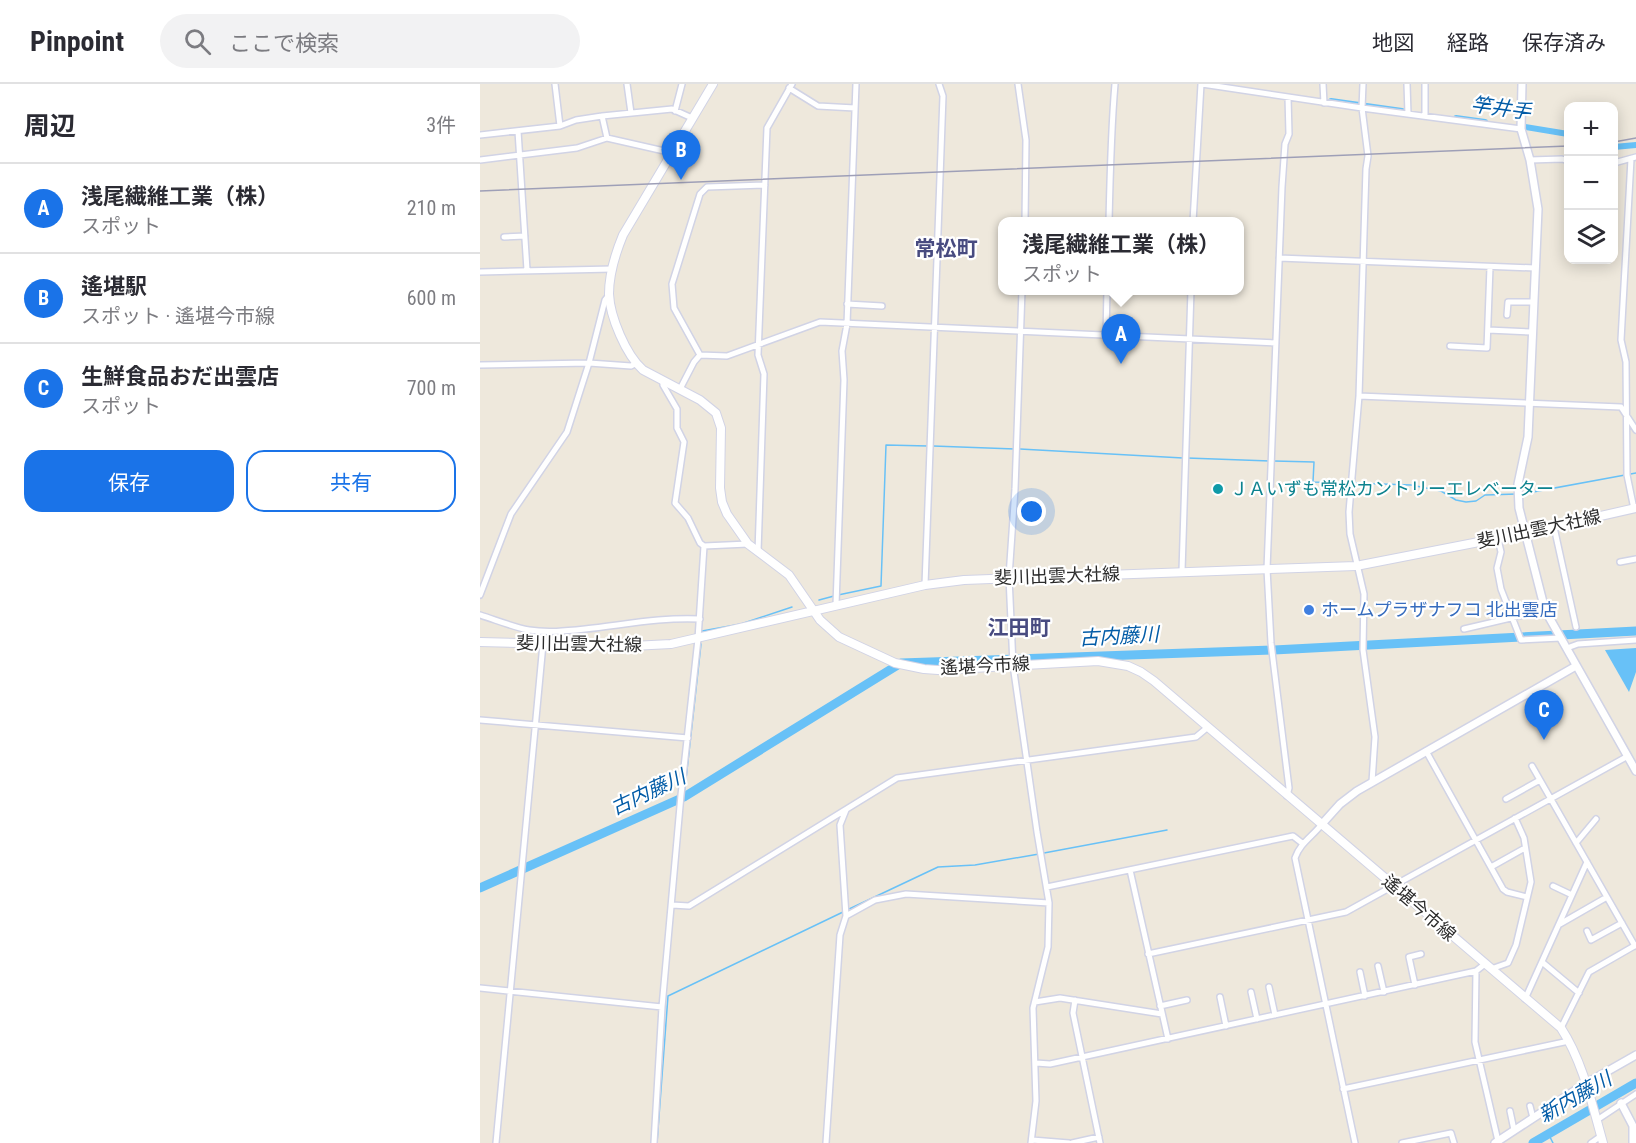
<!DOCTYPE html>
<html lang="ja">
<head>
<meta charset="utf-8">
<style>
  :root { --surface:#fff; --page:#f2f2f3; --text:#2b2b33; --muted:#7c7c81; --line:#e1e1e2; --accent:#1a73e8 }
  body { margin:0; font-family:"Roboto Condensed","Noto Sans JP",sans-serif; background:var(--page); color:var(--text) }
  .controls { position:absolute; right:18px; top:18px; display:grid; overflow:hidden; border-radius:12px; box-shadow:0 3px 15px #0003 }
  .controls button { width:54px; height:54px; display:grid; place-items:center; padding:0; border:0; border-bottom:2px solid var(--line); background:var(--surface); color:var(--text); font:30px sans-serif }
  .you { position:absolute; left:552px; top:428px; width:21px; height:21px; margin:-15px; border:4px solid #fff; border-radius:50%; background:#1a73e8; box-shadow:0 0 0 9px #1a73e833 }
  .badge { display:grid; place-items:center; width:39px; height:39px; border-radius:50%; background:var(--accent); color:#fff; font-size:20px; font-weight:700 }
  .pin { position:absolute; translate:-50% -50px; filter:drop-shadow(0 2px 3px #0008) }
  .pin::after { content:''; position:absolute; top:32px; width:21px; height:18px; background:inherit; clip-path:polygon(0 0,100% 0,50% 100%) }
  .popup { position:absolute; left:518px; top:133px; width:246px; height:78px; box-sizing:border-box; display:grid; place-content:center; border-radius:12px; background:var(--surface); filter:drop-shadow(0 2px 4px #0005); font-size:20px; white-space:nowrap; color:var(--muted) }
  .popup b { font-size:22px; color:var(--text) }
  .popup::after { content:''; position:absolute; left:50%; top:100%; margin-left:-12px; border:12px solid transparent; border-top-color:var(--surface) }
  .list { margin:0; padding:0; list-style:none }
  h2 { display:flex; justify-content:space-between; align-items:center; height:78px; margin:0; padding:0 24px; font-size:26px }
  h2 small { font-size:20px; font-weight:400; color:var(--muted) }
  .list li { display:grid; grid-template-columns:39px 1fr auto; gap:18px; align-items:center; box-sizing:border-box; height:90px; padding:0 24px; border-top:2px solid var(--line) }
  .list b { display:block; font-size:22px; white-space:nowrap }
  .list p { margin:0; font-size:20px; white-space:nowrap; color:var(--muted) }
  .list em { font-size:20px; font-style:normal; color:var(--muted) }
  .actions { display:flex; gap:12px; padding:18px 24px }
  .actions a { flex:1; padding:14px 0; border:2px solid var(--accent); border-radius:18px; text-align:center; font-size:21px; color:var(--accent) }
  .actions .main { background:var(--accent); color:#fff }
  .icon { flex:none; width:33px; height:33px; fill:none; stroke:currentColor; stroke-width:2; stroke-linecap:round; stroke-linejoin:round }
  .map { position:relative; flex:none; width:1156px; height:1059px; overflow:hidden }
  header { display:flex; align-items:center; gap:36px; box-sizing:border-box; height:84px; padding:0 30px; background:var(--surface); border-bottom:2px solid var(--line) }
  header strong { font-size:28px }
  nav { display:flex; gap:33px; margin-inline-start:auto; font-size:21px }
  .search { width:420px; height:54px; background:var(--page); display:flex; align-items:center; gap:15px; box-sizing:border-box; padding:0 21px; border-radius:33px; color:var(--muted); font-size:22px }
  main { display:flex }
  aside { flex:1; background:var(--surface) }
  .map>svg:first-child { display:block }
  .water { fill:#68c1f7 }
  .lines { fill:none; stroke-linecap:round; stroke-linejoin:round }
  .stream { stroke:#68c1f7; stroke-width:1.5 }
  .canal { stroke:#68c1f7; stroke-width:6 }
  .river { stroke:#68c1f7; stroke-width:9 }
  .minor-casing { stroke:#d1d3e5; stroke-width:8 }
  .tertiary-casing { stroke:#d1d3e5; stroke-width:10 }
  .secondary-casing { stroke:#d1d3e5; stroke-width:10 }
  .minor { stroke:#fff; stroke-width:5 }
  .tertiary { stroke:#fff; stroke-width:7 }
  .secondary { stroke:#fff; stroke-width:8 }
  .rail { stroke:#9e9fb7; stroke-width:1.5 }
  .culture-dot { fill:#0f9aa8; stroke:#fff; stroke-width:2 }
  .shop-dot { fill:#3f7fe0; stroke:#fff; stroke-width:2 }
  .labels { text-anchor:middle; stroke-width:4.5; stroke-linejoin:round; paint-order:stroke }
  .culture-label { font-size:18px; fill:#0d838f; stroke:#fff; text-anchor:start }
  .street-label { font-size:18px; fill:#2b2b2b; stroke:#fff }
  .shop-label { font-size:18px; fill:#366cbe; stroke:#fff; text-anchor:start }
  .water-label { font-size:20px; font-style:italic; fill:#035ca7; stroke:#fff }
  .quarter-label { font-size:21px; font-weight:bold; fill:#484b80; stroke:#fff }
</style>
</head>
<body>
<header>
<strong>Pinpoint</strong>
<div class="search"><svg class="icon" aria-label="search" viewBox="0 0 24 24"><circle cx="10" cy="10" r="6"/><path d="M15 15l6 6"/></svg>ここで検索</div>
<nav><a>地図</a><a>経路</a><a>保存済み</a></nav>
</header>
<main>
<aside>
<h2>周辺<small>3件</small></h2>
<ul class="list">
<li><span class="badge">A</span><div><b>浅尾繊維工業（株）</b><p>スポット</p></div><em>210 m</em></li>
<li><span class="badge">B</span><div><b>遙堪駅</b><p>スポット · 遙堪今市線</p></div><em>600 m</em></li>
<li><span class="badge">C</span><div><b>生鮮食品おだ出雲店</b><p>スポット</p></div><em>700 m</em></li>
</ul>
<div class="actions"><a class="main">保存</a><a>共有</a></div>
</aside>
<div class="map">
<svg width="1156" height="1059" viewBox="0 0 1156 1059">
  <rect width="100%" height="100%" fill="#eee8dc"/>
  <path class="water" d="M1156 564V588L1149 608 1125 566Z"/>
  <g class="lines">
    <path class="stream" d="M453 362 535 365
      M540 365 703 374
      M707 374 790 377
      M794 377 834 378 833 398 868 399
      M873 399 931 401 961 407 976 416 986 418 996 417 1005 411 1037 410
      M1042 410 1156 389
      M358 511 401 502 406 361 448 362
      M339 516 354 512
      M222 547 261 540 312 523
      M204 713 221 560
      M564 769 687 746
      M367 826 458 783 495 781 559 770
      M1068 1049 1073 1059
      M177 1059 188 912 363 828"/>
    <path class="canal" d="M851 17 922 27
      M976 34 1005 38
      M1039 42 1088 50
      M1134 63 1156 61"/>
    <path class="river" d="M0 804 204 713 421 579 794 566 1156 547
      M1053 1059 1156 999"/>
    <g class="minor-casing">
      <path id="minor" d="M75 0 80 42
        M147 0 151 29
        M538 0 546 56 545 138
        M722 0 882 24 1041 45
        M843 0 844 19
        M883 0 882 24 888 72 886 85 879 312 869 428 870 450 884 510 883 566 895 653 892 698
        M927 0 928 30
        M945 0V32
        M309 4 338 22 375 24
        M195 27 202 0
        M122 32 127 54
        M38 47 47 186
        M0 51 80 42 96 36 122 32 192 25 212 34
        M1151 75 1141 256 1146 278 1147 391 1154 425
        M0 76 97 64 127 54 193 69
        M1050 76 1082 75 1088 77
        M1134 79 1156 73
        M629 138C630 92 631 46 635 0
        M713 138 721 0
        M24 153 45 152
        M799 174 1055 184
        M0 188 133 185
        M542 206 535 405 529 493 533 581 557 748 569 819 568 863 553 924 556 1017 551 1059
        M367 220 402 222
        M1027 231 1028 218H1054
        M1008 246 1052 248
        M626 251 627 206
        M970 262 1007 264 1010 183
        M220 271 194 224 192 200 220 110 227 103 285 101
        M0 281 109 279 151 282 155 280
        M200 305 214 278 220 271 247 272 340 238 796 259
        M879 312 1141 323 1156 346
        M1074 443 1096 543
        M1018 455 1021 468 1017 484 1021 505 1041 556 1081 554
        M224 462 268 460
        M278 468 284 290 278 271 287 44 312 0
        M1140 478 1156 475
        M702 487 711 206
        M445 501 463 12 459 0
        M0 511 31 430 87 348 109 279 125 216 129 211
        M356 521 364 296 362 267 367 240 376 0
        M0 531C16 536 33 543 49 546 67 549 86 547 105 545 143 541 181 533 220 535
        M984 545 1065 526
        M1087 564 1098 560 1156 556
        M0 636 208 654
        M946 667 1023 805 1027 808 1047 813
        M1052 682 1155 862
        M807 712 809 704 791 559 787 485 802 103 805 60 809 50 808 13
        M1026 715 1060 696
        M842 740C833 752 820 759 815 774L875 1059
        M1096 759 1116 735
        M1011 783 1045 764
        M650 786 688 955
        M1073 802 1092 811
        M567 803 813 752 822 759
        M192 821 209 822 417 694 716 653 728 643
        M366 832 395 816 426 810 569 819
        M1080 840 1127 813
        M1107 847 1111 856 1142 839
        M668 870 866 828 1148 672
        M1062 878 1099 909
        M898 882 904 908
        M1011 885 1028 879 1036 861 1051 798 1044 754 1035 734
        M996 887 995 958 1018 1057
        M880 888 885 912
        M935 901 929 873 941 870
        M789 903 795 931
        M0 904 182 923
        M771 908 777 935
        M740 913 746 942
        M1045 915 1107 778
        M595 916 593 929 620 1059
        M555 918 580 914 682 930
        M680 922 707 916
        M1081 944 1109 888 1156 861
        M556 979 570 980 996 887 1005 880
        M863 1005 1089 957
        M1050 1022 1053 1034
        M1030 1027 1034 1046
        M1117 1036 1156 1010
        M552 1056 589 1059
        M16 1059 63 560
        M174 1059 182 923 201 711 218 555 224 462 220 459 208 434 195 419 204 358 197 344V325L183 301V297
        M346 1059 360 851 366 832 360 741 366 726
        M592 1059 619 1053
        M922 1059 971 1049 974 1059
        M1111 1059 1121 1052"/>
    </g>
    <g class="tertiary-casing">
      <path id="tertiary" d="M1042 0 1041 45 1050 76 1058 125 1048 353 1038 400 1039 424 1065 526 1156 687
        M842 740 860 720 877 707 1096 582
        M1141 1019 1153 1042V1059
        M1015 1059 1105 1000 1156 971"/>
    </g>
    <g class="secondary-casing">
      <path id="secondary" d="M233 0 143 151C136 168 129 191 129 210 130 233 146 271 163 286L220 316 236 329 241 344 240 404 242 418 247 430 268 460 309 491 340 536 359 553 415 579 444 585 458 586 618 577 648 582 661 588 674 597 1081 944C1103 978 1112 1020 1123 1059
        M0 558 152 562 191 560 445 501 484 496 876 482 1045 449 1156 424"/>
    </g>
    <use href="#minor" class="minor"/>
    <use href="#tertiary" class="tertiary"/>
    <use href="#secondary" class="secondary"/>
    <path class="rail" d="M1134 58 1156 54
      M0 107 1088 62"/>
  </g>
  <circle class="culture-dot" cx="738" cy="405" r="6"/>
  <circle class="shop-dot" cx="829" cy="526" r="6"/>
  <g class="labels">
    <g class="culture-label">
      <text x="750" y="411">ＪＡいずも常松カントリーエレベーター</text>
    </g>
    <g class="street-label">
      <text transform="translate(1059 445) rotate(-12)" y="6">斐川出雲大社線</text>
      <text transform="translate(577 492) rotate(-2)" y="6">斐川出雲大社線</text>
      <text transform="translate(99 560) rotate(1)" y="6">斐川出雲大社線</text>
      <text transform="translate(505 582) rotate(-3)" y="6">遙堪今市線</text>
      <text transform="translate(939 824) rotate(41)" y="6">遙堪今市線</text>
    </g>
    <g class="shop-label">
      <text x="841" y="532">ホームプラザナフコ 北出雲店</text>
    </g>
    <g class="water-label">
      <text transform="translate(1021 24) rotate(8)" y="7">竿井手</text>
      <text transform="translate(639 552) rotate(-3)" y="7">古内藤川</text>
      <text transform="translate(168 708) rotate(-25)" y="7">古内藤川</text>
      <text transform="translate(1095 1013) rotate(-30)" y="7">新内藤川</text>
    </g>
    <g class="quarter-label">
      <text x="466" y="172">常松町</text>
      <text x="539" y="551">江田町</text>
    </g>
  </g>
</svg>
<div class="controls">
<button>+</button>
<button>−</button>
<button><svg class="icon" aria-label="layers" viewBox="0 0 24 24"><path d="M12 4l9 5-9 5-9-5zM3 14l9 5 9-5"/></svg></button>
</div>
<div class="you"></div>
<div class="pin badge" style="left:641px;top:280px">A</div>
<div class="popup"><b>浅尾繊維工業（株）</b>スポット</div>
<div class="pin badge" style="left:201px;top:96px">B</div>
<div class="pin badge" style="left:1064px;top:656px">C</div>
</div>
</main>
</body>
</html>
